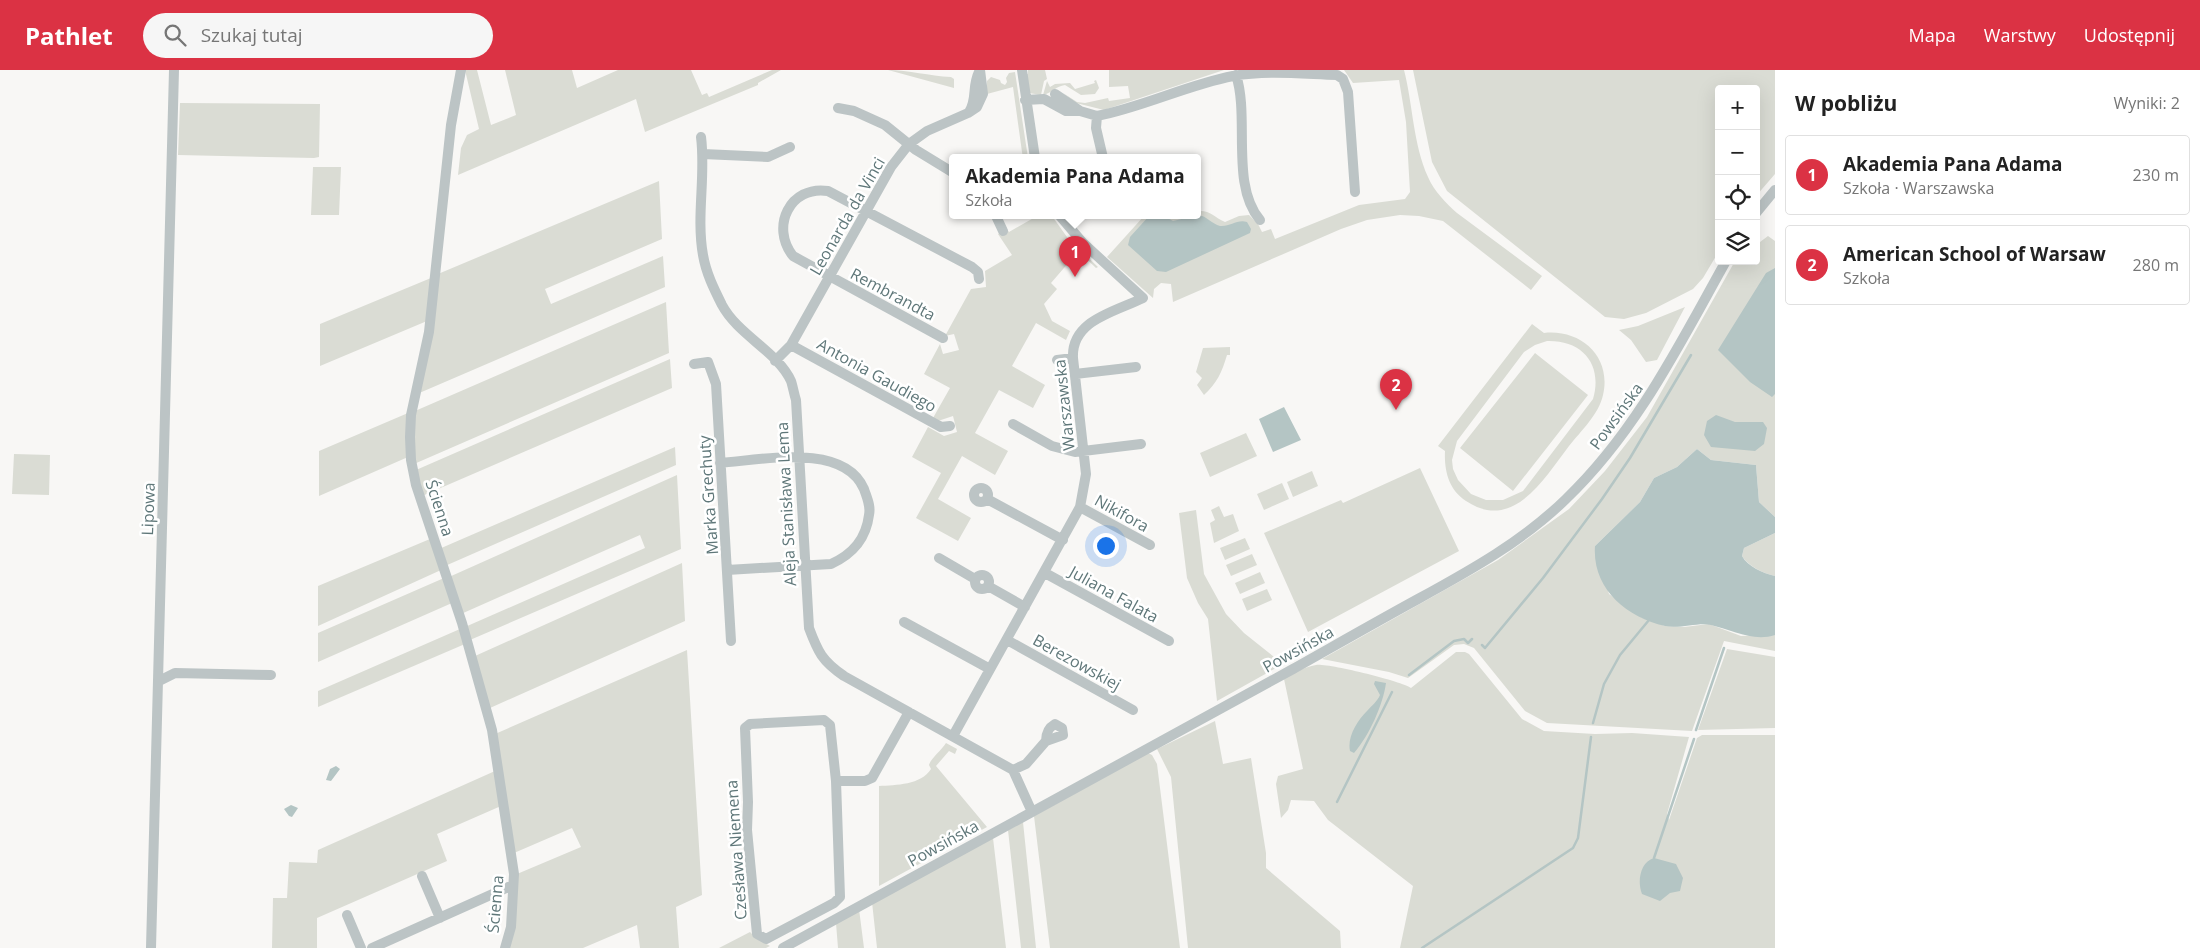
<!DOCTYPE html>
<html lang="pl">
<head>
<meta charset="utf-8">
<style>
  :root { --surface:#fff; --page:#f6f6f6; --text:#222; --muted:#767676; --line:#e0e0e0; --accent:#db3244 }
  body { margin:0; font-family:"Open Sans",sans-serif; background:var(--page); color:var(--text) }
  .controls { position:absolute; right:15px; top:15px; display:grid; overflow:hidden; border-radius:5px; box-shadow:0 5px 20px #0002 }
  .controls button { width:45px; height:45px; display:grid; place-items:center; padding:0; border:0; border-bottom:1px solid var(--line); background:var(--surface); color:var(--text); font:25px sans-serif }
  .you { position:absolute; left:1105px; top:475px; width:18px; height:18px; margin:-12px; border:4px solid #fff; border-radius:50%; background:#1a73e8; box-shadow:0 0 0 8px #1a73e833 }
  .badge { display:grid; place-items:center; width:32px; height:32px; border-radius:50%; background:var(--accent); color:#fff; font-size:16px; font-weight:700 }
  .pin { position:absolute; translate:-50% -41px; filter:drop-shadow(0 1px 2px #0008) }
  .pin::after { content:''; position:absolute; top:26px; width:18px; height:15px; background:inherit; clip-path:polygon(0 0,100% 0,50% 100%) }
  .popup { position:absolute; left:949px; top:84px; width:252px; height:65px; box-sizing:border-box; display:grid; place-content:center; border-radius:5px; background:var(--surface); filter:drop-shadow(0 1px 4px #0005); font-size:16px; white-space:nowrap; color:var(--muted) }
  .popup b { font-size:19px; color:var(--text) }
  .popup::after { content:''; position:absolute; left:50%; top:100%; margin-left:-10px; border:10px solid transparent; border-top-color:var(--surface) }
  .list { margin:0; padding:0; list-style:none }
  h2 { display:flex; justify-content:space-between; align-items:center; height:65px; margin:0; padding:0 20px; font-size:21px }
  h2 small { font-size:16px; font-weight:400; color:var(--muted) }
  .list li { display:grid; grid-template-columns:32px 1fr auto; gap:15px; align-items:center; box-sizing:border-box; height:80px; margin:0 10px 10px; padding:0 10px; border:1px solid var(--line); border-radius:5px }
  .list b { display:block; font-size:19px; white-space:nowrap }
  .list p { margin:0; font-size:16px; white-space:nowrap; color:var(--muted) }
  .list em { font-size:16px; font-style:normal; color:var(--muted) }
  .icon { flex:none; width:28px; height:28px; fill:none; stroke:currentColor; stroke-width:2; stroke-linecap:round; stroke-linejoin:round }
  .map { position:relative; flex:none; width:1775px; height:878px; overflow:hidden }
  header { display:flex; align-items:center; gap:30px; box-sizing:border-box; height:70px; padding:0 25px; background:var(--accent); color:#fff }
  header strong { font-size:24px }
  nav { display:flex; gap:28px; margin-inline-start:auto; font-size:18px }
  .search { width:350px; height:45px; background:var(--page); display:flex; align-items:center; gap:12px; box-sizing:border-box; padding:0 18px; border-radius:28px; color:var(--muted); font-size:19px }
  main { display:flex }
  aside { flex:1; background:var(--surface) }
  .map>svg:first-child { display:block }
  .green { fill:#dadcd4; fill-rule:evenodd }
  .water { fill:#b4c5c4 }
  .lines { fill:none; stroke-linecap:round; stroke-linejoin:round }
  .stream { stroke:#b4c5c4; stroke-width:2.5 }
  .minor { stroke:#bcc4c5; stroke-width:10 }
  .labels { text-anchor:middle; stroke-width:5; stroke-linejoin:round; paint-order:stroke }
  .street-label { font-size:16px; fill:#5f7779; stroke:#fff }
</style>
</head>
<body>
<header>
<strong>Pathlet</strong>
<div class="search"><svg class="icon" aria-label="search" viewBox="0 0 24 24"><circle cx="10" cy="10" r="6"/><path d="M15 15l6 6"/></svg>Szukaj tutaj</div>
<nav><a>Mapa</a><a>Warstwy</a><a>Udostępnij</a></nav>
</header>
<main>
<div class="map">
<svg width="1775" height="878" viewBox="0 0 1775 878">
  <rect width="100%" height="100%" fill="#f8f7f5"/>
  <path class="green" d="M465 0H477L491 55 516 45 505 0H572L577 18 618 0H691L702 25 707 23 709 27 772 0H781L758 13V15L645 62 636 29 458 105 461 78 467 65 479 59Z
    M888 0C909 0 929 6 951 7L954 9V18Z
    M1028 0H1045L1047 9 1044 11 1041 25 1029 23 1026 4H1028Z
    M1109 0H1224L1104 40 1076 33 1063 23 1077 32 1085 33 1108 28 1109 31 1130 28 1128 16 1109 17Z
    M1344 0H1404C1413 35 1413 74 1428 107 1434 121 1446 133 1457 143L1542 206 1531 220 1443 151 1419 146 1400 145 1367 150 1341 159 1173 232 1171 214 1161 213 1154 219 1153 228 1107 187 1144 146H1198V141C1210 140 1214 147 1225 152L1239 146 1249 145 1258 154 1262 162 1271 159 1275 169 1359 135 1405 129 1410 122 1406 52 1399 10 1353 13Z
    M1413 0H1775V104L1756 126V19H1719V181L1703 208 1693 219 1646 243 1624 249 1605 247 1447 121 1432 92Z
    M1015 2 1028 88H1023L1022 82 1013 17 987 24V11L991 7 1000 10 1001 13 1005 15 1007 12 1006 8 1009 3Z
    M1096 10 1099 18 1095 24 1081 25 1065 15C1056 16 1052 23 1043 25L1047 11 1050 17 1055 14 1070 13 1075 19 1095 13 1094 11Z
    M180 33 320 34 319 87 314 88 178 85Z
    M313 97H341L339 145H311Z
    M659 111 662 169 545 219 551 234 663 186 665 217 417 324 438 204Z
    M1037 146H1052L1067 167 1098 197 1096 198 1075 178 1066 187 1070 191 1051 213 1057 219 1044 234 1052 251 1070 261 1066 270 1036 253 1012 296 1045 315 1033 338 999 320 975 363 1008 381 995 405 962 386 938 429 971 448 958 471 916 448 941 403 912 387 928 357 944 366 957 362 953 346 938 351 933 348 950 318 924 304 940 274 943 284 959 280 954 264 945 266 971 219 986 217 985 201 1012 185 998 164 1006 158 1009 162Z
    M1768 166 1775 171V447L1759 432 1756 395 1711 390 1697 379 1677 397 1654 408 1640 432 1595 476 1609 524 1641 547 1665 556 1684 557 1709 554 1741 566 1775 565V581L1724 571 1692 661 1547 653 1525 641 1474 578 1464 574 1454 575 1408 608 1389 602 1322 589 1498 490 1569 439 1605 401 1647 347 1735 191H1756V175Z
    M431 208 427 251 320 296V254Z
    M666 232 669 283 414 394 415 341Z
    M1685 237 1657 290 1646 292 1631 270 1619 260 1638 256Z
    M1532 254 1544 263C1581 259 1612 287 1603 325 1599 344 1581 361 1569 376 1545 407 1514 463 1466 431 1449 420 1444 401 1445 381L1438 376ZM1547 271C1583 270 1603 295 1593 329L1523 421 1503 430H1486L1471 424 1458 410 1453 399 1452 390 1457 371 1524 282 1535 275Z
    M1230 277V285H1227C1222 302 1217 313 1204 325L1197 315 1202 308 1196 302 1203 278Z
    M1535 283 1588 325 1513 421 1460 378Z
    M670 289 672 318 422 426 416 400Z
    M408 343V387L319 426V381Z
    M1246 363 1257 386 1210 407 1200 383Z
    M675 377 676 395 445 496 439 479Z
    M14 384 50 385 49 425 12 424Z
    M1420 398 1459 481 1308 562 1264 463 1341 430 1343 433Z
    M1312 401 1318 416 1293 427 1287 412Z
    M677 405 681 479 470 570 465 557 645 478 640 465 461 544 449 507Z
    M1282 413 1289 429 1264 440 1257 424Z
    M1219 436 1224 447 1233 444 1239 461 1214 473 1210 453 1215 450 1211 440Z
    M1196 440 1204 504 1226 544 1244 563 1283 594 1217 631 1208 549 1198 533 1187 508 1179 443Z
    M1775 463V506C1763 503 1749 497 1742 486L1744 478Z
    M1245 468 1250 479 1225 490 1220 478Z
    M430 469 441 500 318 556V516Z
    M1252 484 1257 495 1231 506 1226 495Z
    M682 493 685 551 490 638 475 586Z
    M1260 502 1265 513 1240 524 1235 513Z
    M444 508 452 533 318 592V563Z
    M1267 519 1272 530 1247 541 1242 529Z
    M460 559 465 574 318 637V621Z
    M1727 579 1775 587V658L1698 660Z
    M687 580 702 825 676 837 679 878H640L637 855 583 878H509L517 804 581 777 572 758 514 783 495 664Z
    M1456 582H1465L1469 584 1522 649 1544 661 1595 664 1632 663 1689 667 1667 744 1669 750 1697 668 1702 665H1775V878H1400L1413 816 1328 750 1314 731 1291 730 1288 740 1281 748 1276 714 1278 706 1303 699 1284 609C1294 603 1304 597 1316 595 1327 593 1401 611 1411 618Z
    M1215 651 1223 694 1251 688 1266 783V798L1340 861 1341 878H1188L1171 707 1157 679Z
    M946 673 957 679 955 684 949 681 936 696 987 757 879 816V716C896 715 921 715 931 699L929 695C931 688 941 681 946 673Z
    M1148 683 1152 685 1157 694 1180 878H1050L1034 746Z
    M495 701 501 736 437 764 447 791 317 848V878H272L273 828H287L289 792 317 793 318 780Z
    M1023 752 1036 878H1021L1008 760Z
    M993 768 1006 878H877L872 832Z
    M859 839 864 878H838L836 853Z
    M750 862 756 868 770 876 766 878H719Z"/>
  <path class="water" d="M1198 145C1207 146 1212 154 1220 156 1230 157 1237 149 1247 152L1251 159 1250 163 1166 202 1157 201 1128 175 1130 167 1149 146H1164L1173 151Z
    M1775 198V324L1772 327 1750 312 1718 280 1766 203Z
    M1284 337 1301 370 1273 382 1259 349Z
    M1716 345 1735 352H1763L1767 358 1764 374 1755 381 1711 377 1704 365 1707 351Z
    M1697 379 1711 390 1756 395 1759 432 1775 447V463L1744 478 1742 486C1748 497 1763 503 1775 506V565C1753 572 1732 560 1711 555 1699 552 1680 559 1665 556 1626 547 1592 518 1595 476L1640 432 1654 408 1677 397Z
    M1375 611 1386 613C1383 635 1369 666 1354 683L1350 681C1347 667 1357 651 1367 641 1372 635 1377 632 1380 625L1374 614Z
    M336 696 340 699 331 711 326 710 330 699Z
    M291 735 298 738 292 747 289 746 284 739Z
    M1654 788 1676 794 1683 808 1680 821 1670 823 1660 831 1642 824C1637 812 1640 792 1654 788Z"/>
  <g class="lines">
    <path class="stream" d="M1482 575 1485 578 1543 508 1602 429 1630 388 1691 285
      M1409 605 1454 571 1464 569 1468 573 1472 569
      M1593 653 1604 614 1620 585 1649 550
      M1696 660 1724 578
      M1337 732 1392 622
      M1654 788 1694 669
      M1422 878 1573 778 1578 768 1591 667"/>
    <path class="minor" d="M461 0 451 55 429 262 411 345 410 367 411 390 416 415 462 553 492 660 514 804 511 857 505 878
      M1022 0 1035 88
      M1236 5C1250 47 1230 115 1260 150
      M1055 24 1080 41
      M1025 30 1044 29 1066 41H1080L1097 46C1143 37 1187 15 1233 6 1267 0 1303 4 1337 5L1343 9 1348 22 1355 122
      M838 38 854 41 885 55 916 80 952 102
      M969 42C978 29 971 15 980 0
      M1097 46 1096 58 1103 88
      M701 67C706 106 696 146 703 185 706 203 714 219 722 235 738 265 778 282 791 311 793 317 794 324 796 330L809 558C818 582 822 591 844 606L1013 700 1032 742
      M703 84 768 87 790 77
      M1756 143 1775 120
      M996 146 1003 161
      M943 268 793 186C770 157 790 115 828 121L972 197 978 202 979 209
      M791 275 941 357 950 356
      M1057 290 1073 288
      M775 291 791 275 891 97 909 74 927 61 968 43 977 37 983 24 980 0
      M694 294 708 292 716 314 731 571
      M1075 304 1136 297
      M1013 354 1052 376 1075 382 1141 374
      M720 393C761 390 844 372 864 419 867 428 871 436 869 445 866 469 853 484 831 494L727 500
      M974 425a7 7 0 1 1 14 0a7 7 0 1 1-14 0Z
      M987 429 1063 470
      M1080 437 1150 475
      M939 488 975 509
      M1045 503 1169 571
      M975 512a7 7 0 1 1 14 0a7 7 0 1 1-14 0Z
      M988 516 1025 537
      M904 552 990 599
      M1007 570 1133 640
      M159 611 175 603 271 605
      M824 650 830 655 836 711 840 827 834 833 766 869 757 864 747 760 748 732 745 658 750 654Z
      M953 666 1080 437 1086 404 1073 288C1071 250 1115 242 1143 228L1083 173 1060 146
      M1013 700 1026 694 1046 671 1063 665 1062 658 1055 654C1048 658 1046 663 1046 671
      M836 711H865L872 708 909 642
      M422 806 440 848
      M347 845 361 878
      M151 878 174 0
      M372 878 513 815
      M783 878C953 785 1123 693 1293 599 1334 576 1376 552 1418 529 1471 500 1523 471 1566 429 1637 361 1679 275 1726 191"/>
  </g>
  <g class="labels">
    <g class="street-label">
      <text transform="translate(847 146) rotate(-60)" y="6">Leonarda da Vinci</text>
      <text transform="translate(893 224) rotate(28)" y="6">Rembrandta</text>
      <text transform="translate(877 305) rotate(29)" y="6">Antonia Gaudiego</text>
      <text transform="translate(1064 335) rotate(-96)" y="6">Warszawska</text>
      <text transform="translate(1616 346) rotate(-54)" y="6">Powsińska</text>
      <text transform="translate(708 425) rotate(-94)" y="6">Marka Grechuty</text>
      <text transform="translate(786 434) rotate(-93)" y="6">Aleja Stanisława Lema</text>
      <text transform="translate(440 438) rotate(72)" y="6">Ścienna</text>
      <text transform="translate(148 439) rotate(-88)" y="6">Lipowa</text>
      <text transform="translate(1122 443) rotate(29)" y="6">Nikifora</text>
      <text transform="translate(1114 524) rotate(29)" y="6">Juliana Falata</text>
      <text transform="translate(1298 579) rotate(-29)" y="6">Powsińska</text>
      <text transform="translate(1077 592) rotate(29)" y="6">Berezowskiej</text>
      <text transform="translate(943 773) rotate(-29)" y="6">Powsińska</text>
      <text transform="translate(736 780) rotate(-94)" y="6">Czesława Niemena</text>
      <text transform="translate(495 834) rotate(-85)" y="6">Ścienna</text>
    </g>
  </g>
</svg>
<div class="controls">
<button>+</button>
<button>−</button>
<button><svg class="icon" aria-label="locate" viewBox="0 0 24 24"><circle cx="12" cy="12" r="6"/><path d="M12 2v4M12 18v4M2 12h4M18 12h4"/></svg></button>
<button><svg class="icon" aria-label="layers" viewBox="0 0 24 24"><path d="M12 4l9 5-9 5-9-5zM3 14l9 5 9-5"/></svg></button>
</div>
<div class="you"></div>
<div class="pin badge" style="left:1075px;top:207px">1</div>
<div class="popup"><b>Akademia Pana Adama</b>Szkoła</div>
<div class="pin badge" style="left:1396px;top:340px">2</div>
</div>
<aside>
<h2>W pobliżu<small>Wyniki: 2</small></h2>
<ul class="list">
<li><span class="badge">1</span><div><b>Akademia Pana Adama</b><p>Szkoła · Warszawska</p></div><em>230 m</em></li>
<li><span class="badge">2</span><div><b>American School of Warsaw</b><p>Szkoła</p></div><em>280 m</em></li>
</ul>
</aside>
</main>
</body>
</html>
